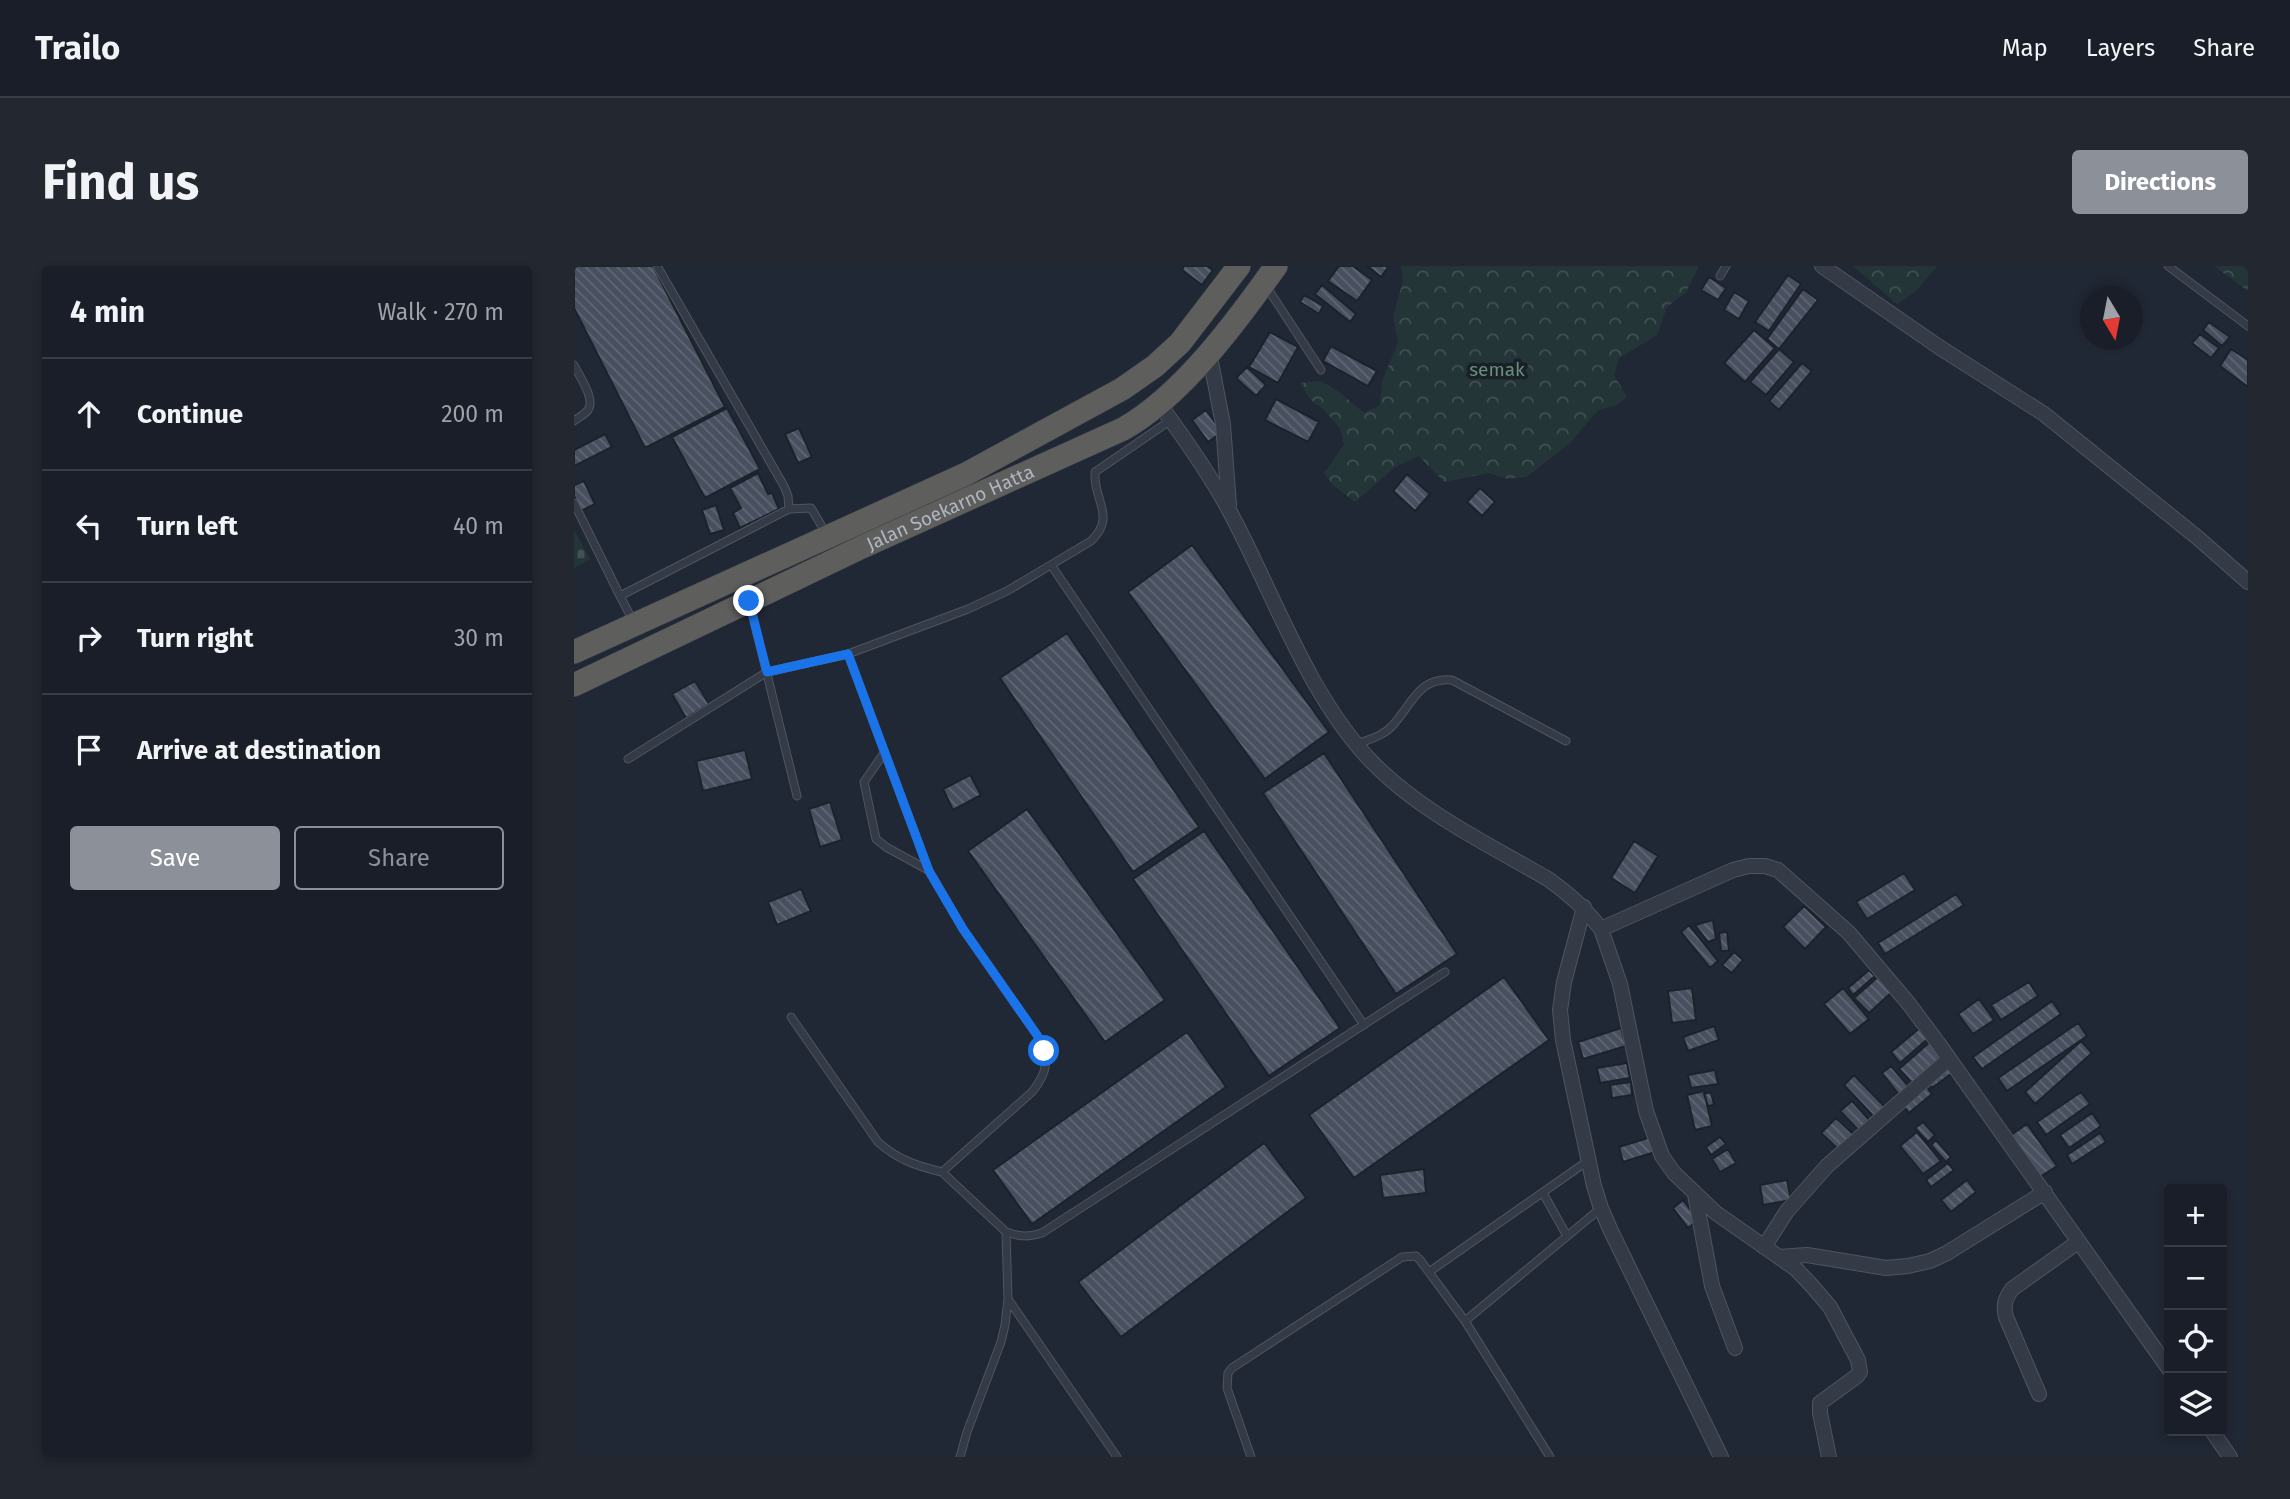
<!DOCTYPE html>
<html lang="en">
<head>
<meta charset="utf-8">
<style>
  :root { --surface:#191e28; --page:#222730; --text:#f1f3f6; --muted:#9fa2a8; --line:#373c45; --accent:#8c9099 }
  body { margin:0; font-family:"Fira Sans",sans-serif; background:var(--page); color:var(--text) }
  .controls { position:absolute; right:21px; bottom:21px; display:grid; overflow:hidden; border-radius:7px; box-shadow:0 4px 10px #0003 }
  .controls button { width:63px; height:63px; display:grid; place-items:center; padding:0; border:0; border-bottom:2px solid var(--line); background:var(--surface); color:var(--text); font:35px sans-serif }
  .compass { position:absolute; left:1506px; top:21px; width:63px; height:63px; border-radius:50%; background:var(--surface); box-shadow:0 4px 10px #0003; rotate:170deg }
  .stop { position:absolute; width:21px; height:21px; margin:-16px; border:5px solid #1a73e8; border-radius:50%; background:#fff }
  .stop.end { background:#1a73e8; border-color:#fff; box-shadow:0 2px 7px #0008 }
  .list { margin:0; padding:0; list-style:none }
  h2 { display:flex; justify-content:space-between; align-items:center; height:91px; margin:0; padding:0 28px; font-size:30px }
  h2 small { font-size:23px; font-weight:400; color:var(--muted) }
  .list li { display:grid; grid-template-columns:46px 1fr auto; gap:21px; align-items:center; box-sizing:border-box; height:112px; padding:0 28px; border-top:2px solid var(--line) }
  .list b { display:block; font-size:26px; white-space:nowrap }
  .list em { font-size:23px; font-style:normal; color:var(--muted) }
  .actions { display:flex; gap:14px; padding:21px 28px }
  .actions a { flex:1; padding:16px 0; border:2px solid var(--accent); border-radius:7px; text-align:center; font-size:24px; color:var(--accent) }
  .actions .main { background:var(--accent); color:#fff }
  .icon { flex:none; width:38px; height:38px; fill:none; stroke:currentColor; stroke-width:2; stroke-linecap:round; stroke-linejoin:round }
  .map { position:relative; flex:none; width:1674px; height:1191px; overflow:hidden; border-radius:7px }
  header { display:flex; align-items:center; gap:42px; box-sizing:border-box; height:98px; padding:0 35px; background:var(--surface); border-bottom:2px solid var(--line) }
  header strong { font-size:33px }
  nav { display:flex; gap:38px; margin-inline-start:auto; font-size:24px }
  .intro { display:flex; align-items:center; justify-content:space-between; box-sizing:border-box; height:168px; padding:0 42px }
  h1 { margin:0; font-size:49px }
  .button { padding:18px 32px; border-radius:7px; background:var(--accent); color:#fff; font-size:24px; font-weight:700 }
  main { display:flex; gap:42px; padding:0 42px }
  aside { flex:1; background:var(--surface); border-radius:7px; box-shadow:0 4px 10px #0003 }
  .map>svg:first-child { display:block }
  .forest { fill:url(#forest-crowns) }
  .cemetery { fill:url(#cemetery-stones) }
  .building { fill:url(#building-back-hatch); stroke:#1c222c; stroke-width:2 }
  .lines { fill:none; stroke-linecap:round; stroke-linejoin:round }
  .service-casing { stroke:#4f5560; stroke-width:9 }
  .minor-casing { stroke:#4f5560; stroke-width:16 }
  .trunk-casing { stroke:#3c424d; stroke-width:24 }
  .service { stroke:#343a46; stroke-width:7 }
  .minor { stroke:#343a46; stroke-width:14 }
  .trunk { stroke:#5e5e5c; stroke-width:23 }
  .route { stroke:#1a73e8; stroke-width:9 }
  .labels { text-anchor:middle; stroke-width:7; stroke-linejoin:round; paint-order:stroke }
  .park-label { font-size:19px; fill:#689174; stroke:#1a202a }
  .street-label { font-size:19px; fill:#afb5c2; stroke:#1a202a }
</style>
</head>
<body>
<header>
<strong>Trailo</strong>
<nav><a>Map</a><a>Layers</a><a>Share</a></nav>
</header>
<div class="intro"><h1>Find us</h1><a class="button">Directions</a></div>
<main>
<aside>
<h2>4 min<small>Walk · 270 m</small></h2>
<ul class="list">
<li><svg class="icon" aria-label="ahead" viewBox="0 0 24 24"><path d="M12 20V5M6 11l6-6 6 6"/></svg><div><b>Continue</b></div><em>200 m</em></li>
<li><svg class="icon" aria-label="left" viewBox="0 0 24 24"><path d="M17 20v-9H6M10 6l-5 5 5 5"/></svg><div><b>Turn left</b></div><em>40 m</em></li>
<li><svg class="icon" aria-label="right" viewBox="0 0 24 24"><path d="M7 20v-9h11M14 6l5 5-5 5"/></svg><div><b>Turn right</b></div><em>30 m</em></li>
<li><svg class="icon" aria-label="arrive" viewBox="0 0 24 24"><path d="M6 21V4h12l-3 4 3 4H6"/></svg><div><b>Arrive at destination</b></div></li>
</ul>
<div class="actions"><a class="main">Save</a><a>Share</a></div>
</aside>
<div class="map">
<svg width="1674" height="1191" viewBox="0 0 1674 1191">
  <defs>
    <pattern id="forest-crowns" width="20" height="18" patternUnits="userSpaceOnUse" patternTransform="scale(1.75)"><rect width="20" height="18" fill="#243537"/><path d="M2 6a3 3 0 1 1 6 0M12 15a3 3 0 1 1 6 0" fill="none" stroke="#415052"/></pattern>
    <pattern id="cemetery-stones" width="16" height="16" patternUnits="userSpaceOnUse" patternTransform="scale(1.75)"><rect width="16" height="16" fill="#243537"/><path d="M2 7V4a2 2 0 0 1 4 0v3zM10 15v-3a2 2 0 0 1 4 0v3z" fill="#415052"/></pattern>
    <pattern id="building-back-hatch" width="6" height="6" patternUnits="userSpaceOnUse" patternTransform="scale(1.75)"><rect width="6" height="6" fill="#484f5f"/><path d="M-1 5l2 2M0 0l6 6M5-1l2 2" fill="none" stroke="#606674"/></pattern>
  </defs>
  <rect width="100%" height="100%" fill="#212835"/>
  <path class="forest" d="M827 0H1125L1112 26 1093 41 1083 69 1045 92 1040 109 1053 131 1043 139 1024 144 996 177 952 211 934 213 915 207 870 216 845 190 821 201 781 236 759 219 750 207 770 179 766 162 749 143 737 134 726 117 747 115 765 126 790 147 806 139 808 115 824 77 819 50 829 15Z
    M1279 0H1363L1342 25 1323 38Z
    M1640 0H1674V25Z"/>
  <path class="cemetery" d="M0 264 16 293 0 302Z"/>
  <path class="building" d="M0 0H79L151 141 71 182 0 42Z
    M610 0H633L639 4 628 19 608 4Z
    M765 0H779L798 14 783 35 754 15Z
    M793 0H815L807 11Z
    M1214 9 1227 18 1195 65 1181 56Z
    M1135 11 1152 22 1144 34 1127 24Z
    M748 19 782 48 776 56 741 28Z
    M1229 23 1244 34 1205 83 1193 73Z
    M1160 26 1175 35 1165 53 1150 44Z
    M730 29 749 40 745 48 726 36Z
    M1635 56 1656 71 1648 80 1629 64Z
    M1180 64 1201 82 1171 116 1150 97Z
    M696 66 724 81 704 117 675 101Z
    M1626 68 1645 82 1637 92 1618 77Z
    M757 80 803 105 794 120 749 95Z
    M1205 83 1220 96 1192 129 1176 116Z
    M1657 83 1674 94V121L1646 100Z
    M1228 97 1238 105 1205 144 1195 135Z
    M673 101 692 119 682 130 662 112Z
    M702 133 745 156 734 176 691 154Z
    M153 142 186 203 131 232 98 171Z
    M632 144 648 166 634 176 618 154Z
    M225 162 238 191 224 197 211 168Z
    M31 168 38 181 0 200V184Z
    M184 207 194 228 198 227 205 243 166 262 159 247 167 242 156 222Z
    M833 208 856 228 841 245 819 225Z
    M10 215 21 238 7 245 0 230V219Z
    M906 222 921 236 908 250 893 236Z
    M142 239 150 264 136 268 128 244Z
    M618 279 755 466 691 513 554 326Z
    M493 367 625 561 559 606 426 412Z
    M121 415 135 438 112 452 98 428Z
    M171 484 178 513 129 525 122 495Z
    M750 487 883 688 822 728 689 527Z
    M396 509 407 529 379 544 369 523Z
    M256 536 268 574 246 581 235 543Z
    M453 543 591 734 531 776 394 585Z
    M630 565 766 762 695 810 559 613Z
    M1060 575 1084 590 1061 627 1037 612Z
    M1330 607 1341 624 1293 653 1282 636Z
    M227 623 237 645 203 659 194 636Z
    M1382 628 1390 639 1311 688 1304 677Z
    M1230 640 1252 661 1231 683 1209 661Z
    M1139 654 1142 673 1134 676 1121 659Z
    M1115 659 1144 695 1136 702 1107 666Z
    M1153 666 1155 685H1147L1145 667Z
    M1160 686 1169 694 1158 707 1148 699Z
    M1295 704 1301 710 1279 729 1274 722Z
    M930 711 975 774 780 912 735 849Z
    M1304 711 1318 726 1295 747 1280 732Z
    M1455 716 1464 730 1427 754 1417 739Z
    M1118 722 1122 754 1098 757 1094 725Z
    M1269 722 1295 753 1276 768 1250 738Z
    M1405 733 1420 754 1399 768 1384 748Z
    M1478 735 1487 748 1408 803 1399 791Z
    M1504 757 1513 770 1433 825 1424 812Z
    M1140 760 1145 774 1114 785 1109 771Z
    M1347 761 1356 771 1326 797 1317 786Z
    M1047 762 1052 780 1009 793 1004 776Z
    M613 766 652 821 458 958 419 904Z
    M1357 775 1370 789 1338 817 1325 803Z
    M1507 775 1518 787 1461 838 1451 826Z
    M1053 797 1056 812 1026 817 1023 802Z
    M1376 798 1381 805 1358 822 1353 816Z
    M1317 800 1336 822 1326 830 1308 807Z
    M1141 804 1144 818 1117 822 1114 809Z
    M1280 809 1313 843 1302 853 1270 819Z
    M1057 816 1058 829 1038 832 1036 819Z
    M1350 818 1358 828 1335 847 1327 837Z
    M1130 825 1138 860 1121 864 1113 829Z
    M1137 826 1140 839 1134 840 1130 828Z
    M1507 826 1516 838 1472 869 1463 856Z
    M1278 835 1298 857 1287 867 1266 845Z
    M1518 847 1527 860 1495 882 1486 869Z
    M1262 852 1281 870 1266 885 1247 867Z
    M1349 856 1361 869 1354 876 1341 862Z
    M1453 858 1483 900 1466 911 1437 869Z
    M1343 866 1367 895 1349 908 1326 880Z
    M1526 867 1532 876 1498 898 1493 889Z
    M1077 871 1081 886 1049 896 1045 881Z
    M1146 871 1152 878 1137 889 1132 881Z
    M1362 874 1377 891 1372 896 1357 879Z
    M690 877 732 932 547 1071 504 1016Z
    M1154 883 1162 897 1146 906 1138 893Z
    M1374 897 1380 904 1357 921 1352 914Z
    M850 903 852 927 809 932 806 909Z
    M1213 914 1217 934 1189 939 1186 919Z
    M1393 914 1402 926 1377 946 1367 934Z
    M1109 934 1124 954 1114 962 1099 942Z"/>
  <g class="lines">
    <g class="service-casing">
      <path id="service" d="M83 0 210 220 214 230 215 243
        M1594 0 1674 60
        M1146 10 1152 0
        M692 20 747 104
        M0 99C5 110 22 133 14 144 11 148 4 152 0 155
        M0 237 46 330
        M477 299 790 759
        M176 339 223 530
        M59 355 46 330 215 243 237 242 253 269
        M783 478C796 473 809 470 818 460 838 439 844 411 878 414L992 475
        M310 487 290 516 302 573 312 581 354 604
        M54 493 193 406 274 388 394 343 433 325 517 275C543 250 519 235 521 206L597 154
        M217 751 304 876C324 894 343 900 368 906L458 826C475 805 475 793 463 769L389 663 355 605 274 388
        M368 906 432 966C446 971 455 971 468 967L871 706
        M969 927 993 970
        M855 1006 1015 894
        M434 1033 543 1191
        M386 1191 393 1166 427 1076 431 1059 434 1033 432 966
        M677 1191 653 1122 654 1107 658 1102 828 991 842 990 846 994 891 1055
        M976 1191 891 1055 1027 942"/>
    </g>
    <g class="minor-casing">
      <path id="minor" d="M1248 0 1365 81 1470 148 1624 272 1674 316
        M635 86 649 158 655 239
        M586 139C611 173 636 208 656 246 700 328 733 428 797 495 846 546 914 578 974 613 996 629 1011 642 1027 663L1159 604 1175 600H1191L1204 604 1275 667 1335 738 1364 777 1595 1103
        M1010 641 990 716 986 744 989 774 1020 920 1027 942 1036 963 1147 1191
        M1027 663 1046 718 1072 845 1088 890 1100 907 1142 947 1222 1003 1239 1021 1256 1041 1284 1094 1286 1106 1283 1110 1246 1137V1147L1255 1191
        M1121 928 1138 1020 1161 1082
        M1190 981 1213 945 1253 900 1375 793
        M1205 991 1233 989 1312 1002 1334 1000 1356 995 1373 987 1471 926
        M1465 1128 1432 1051C1429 1039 1431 1033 1438 1023L1504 976
        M1638 1165 1656 1191"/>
    </g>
    <g class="trunk-casing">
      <g id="trunk">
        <path d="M0 386 392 208 548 123 581 100 606 77 665 0"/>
        <path id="s1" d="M0 419 288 281 549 163C608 130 663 55 702 0"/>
      </g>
    </g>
    <use href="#service" class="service"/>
    <use href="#minor" class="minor"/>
    <use href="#trunk" class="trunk"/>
  </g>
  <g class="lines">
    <path class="route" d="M175 335 193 406 274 388 355 605 389 663 463 769 470 785"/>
  </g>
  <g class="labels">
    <g class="park-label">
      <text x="923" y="110">semak</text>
    </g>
    <g class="street-label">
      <text dy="7" stroke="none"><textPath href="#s1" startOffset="416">Jalan Soekarno Hatta</textPath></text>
    </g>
  </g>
</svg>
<div class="controls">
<button>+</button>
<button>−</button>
<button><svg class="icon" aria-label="locate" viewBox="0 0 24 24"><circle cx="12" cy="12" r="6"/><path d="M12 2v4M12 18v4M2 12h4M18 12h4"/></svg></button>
<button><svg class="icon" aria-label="layers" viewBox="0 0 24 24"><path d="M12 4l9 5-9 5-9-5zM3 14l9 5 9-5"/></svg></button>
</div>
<svg class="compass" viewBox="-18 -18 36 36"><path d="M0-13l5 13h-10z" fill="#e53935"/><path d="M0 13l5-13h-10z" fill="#9fa2a8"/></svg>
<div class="stop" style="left:470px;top:785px"></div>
<div class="stop end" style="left:175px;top:335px"></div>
</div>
</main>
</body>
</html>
